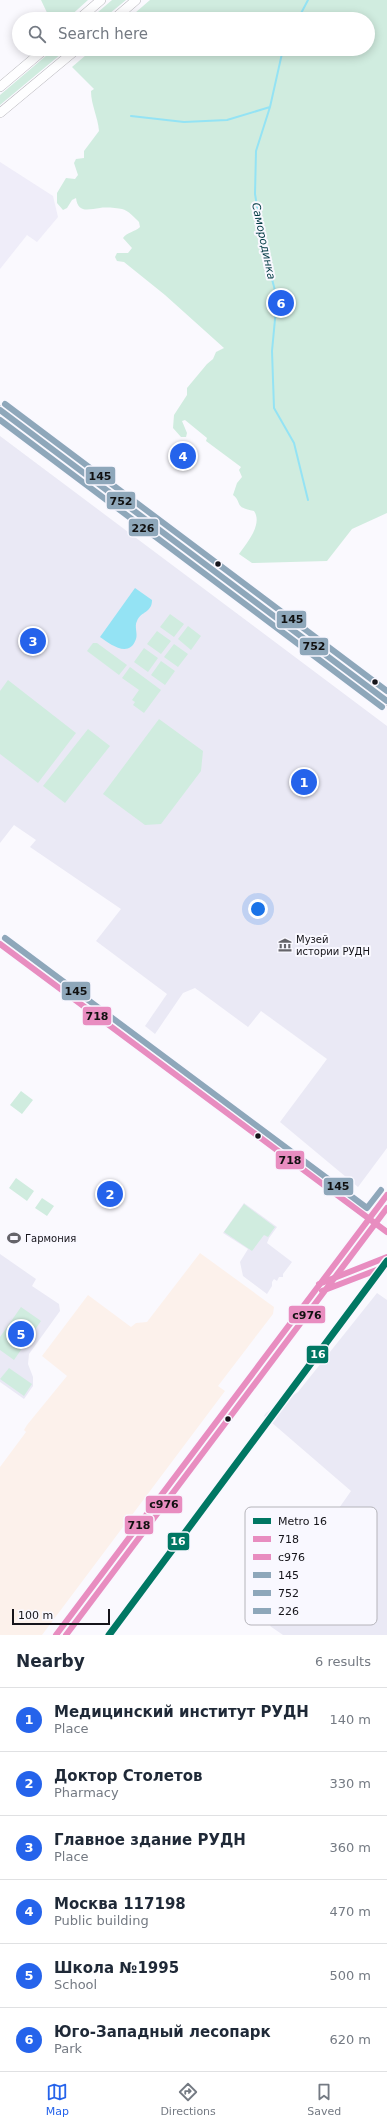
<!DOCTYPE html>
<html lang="en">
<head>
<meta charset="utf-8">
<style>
  :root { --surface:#fff; --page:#f6f6f7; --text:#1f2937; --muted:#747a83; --line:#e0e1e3; --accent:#2563eb }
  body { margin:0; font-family:"DejaVu Sans",sans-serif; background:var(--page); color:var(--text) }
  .scale { position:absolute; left:12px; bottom:10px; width:98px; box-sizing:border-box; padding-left:4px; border:2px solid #15141a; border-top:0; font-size:11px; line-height:14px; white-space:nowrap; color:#15141a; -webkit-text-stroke:3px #f9f8ff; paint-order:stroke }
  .you { position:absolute; left:258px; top:909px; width:14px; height:14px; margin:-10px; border:3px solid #fff; border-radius:50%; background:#1a73e8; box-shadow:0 0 0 6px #1a73e833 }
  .badge { display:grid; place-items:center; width:26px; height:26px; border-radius:50%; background:var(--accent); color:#fff; font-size:13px; font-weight:700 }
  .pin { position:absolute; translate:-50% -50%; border:2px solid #fff; box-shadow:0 1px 4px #0006 }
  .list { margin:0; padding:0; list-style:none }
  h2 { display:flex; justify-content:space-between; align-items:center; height:52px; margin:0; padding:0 16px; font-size:17px }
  h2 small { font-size:13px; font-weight:400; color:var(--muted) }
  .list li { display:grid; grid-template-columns:26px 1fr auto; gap:12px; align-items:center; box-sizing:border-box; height:64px; padding:0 16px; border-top:1px solid var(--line) }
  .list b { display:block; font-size:15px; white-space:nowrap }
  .list p { margin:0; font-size:13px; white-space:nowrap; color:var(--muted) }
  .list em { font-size:13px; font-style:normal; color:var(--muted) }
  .icon { flex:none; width:22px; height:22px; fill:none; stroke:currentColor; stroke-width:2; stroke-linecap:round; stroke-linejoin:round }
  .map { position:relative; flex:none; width:387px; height:1635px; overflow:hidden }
  .search { position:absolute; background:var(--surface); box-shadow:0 2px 10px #0003; left:12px; right:12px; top:12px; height:44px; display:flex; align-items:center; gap:10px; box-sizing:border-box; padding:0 14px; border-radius:22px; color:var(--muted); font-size:15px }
  .sheet { height:436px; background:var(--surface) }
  nav { display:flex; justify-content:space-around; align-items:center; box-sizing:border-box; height:56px; border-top:1px solid var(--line); background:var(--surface); font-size:11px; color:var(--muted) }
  nav a { display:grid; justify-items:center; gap:2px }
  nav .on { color:var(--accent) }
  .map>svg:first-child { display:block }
  .built { fill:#efedf9 }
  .education { fill:#eae9f5 }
  .medical { fill:#fcf1eb }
  .green { fill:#d0ecdf }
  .water { fill:#94e3f4 }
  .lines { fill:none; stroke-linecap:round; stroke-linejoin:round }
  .stream { stroke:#94e3f4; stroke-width:2 }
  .minor-casing { stroke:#b2b1b6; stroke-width:7 }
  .secondary-casing { stroke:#b2b1b6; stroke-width:10 }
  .primary-casing { stroke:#b2b1b6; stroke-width:10 }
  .minor { stroke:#fefeff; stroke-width:5.5 }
  .secondary { stroke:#fefeff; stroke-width:8 }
  .primary { stroke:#fefeff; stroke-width:9 }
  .bus-1-casing { stroke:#f9f8ff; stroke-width:9 }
  .bus-2-casing { stroke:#f9f8ff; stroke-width:9 }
  .bus-3-casing { stroke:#f9f8ff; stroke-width:9 }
  .bus-4-casing { stroke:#f9f8ff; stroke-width:9 }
  .bus-5-casing { stroke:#f9f8ff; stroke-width:9 }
  .bus-1 { stroke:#e88dc0; stroke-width:6 }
  .bus-2 { stroke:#e88dc0; stroke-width:6 }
  .bus-3 { stroke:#8ea7ba; stroke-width:6 }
  .bus-4 { stroke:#8ea7ba; stroke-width:6 }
  .bus-5 { stroke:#8ea7ba; stroke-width:6 }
  .metro-1-casing { stroke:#f9f8ff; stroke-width:10 }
  .metro-1 { stroke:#007763; stroke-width:7 }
  .bus-dot { fill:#15141a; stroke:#f9f8ff; stroke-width:1.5 }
  .labels { text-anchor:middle; stroke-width:4; stroke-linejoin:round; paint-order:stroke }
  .poi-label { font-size:10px; fill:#15141a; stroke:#f9f8ff; text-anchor:start }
  .water-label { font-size:11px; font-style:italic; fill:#013a43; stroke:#f9f8ff }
  .key { fill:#f9f8ff; stroke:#b5b4ba; stroke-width:1 }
  .key-label { font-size:11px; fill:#15141a }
  .line-badge { stroke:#f9f8ff; stroke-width:1.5 }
  .badge-label { font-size:11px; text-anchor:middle; font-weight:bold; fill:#fff }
  .pale-badge-label { font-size:11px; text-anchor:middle; font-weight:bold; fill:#111 }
</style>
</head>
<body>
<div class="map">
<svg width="387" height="1635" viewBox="0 0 387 1635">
  <rect width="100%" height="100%" fill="#faf9fe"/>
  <path class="built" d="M0 162 53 196 58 217 37 242 27 235 0 269Z"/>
  <path class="education" d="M0 436 387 726V1148L358 1187 280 1122 327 1059 261 1011 248 1027 195 988 183 993 155 1034 145 1026 167 994 96 941 121 909 30 847 36 840 14 825 0 843Z
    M244 1203 277 1227 269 1238 267 1243 292 1262 283 1274V1277H279L277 1281 274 1279 272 1282V1286L267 1294 243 1276 240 1262 248 1249 223 1233Z
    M0 1254 36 1279 32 1286 59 1304 60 1311 29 1354 28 1364 33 1377V1386L24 1399 0 1382Z
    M377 1293 387 1300V1635H283L270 1626 328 1548 314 1544 351 1491 264 1416 266 1413 298 1392Z"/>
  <path class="medical" d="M200 1253 274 1307 273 1314 218 1386 225 1391 42 1635H0V1467L26 1432 24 1430 27 1425 67 1376 42 1356 88 1295 131 1327 136 1323 147 1322Z"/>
  <path class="green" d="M41 0H88L67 19H50Z
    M112 0H126L103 19H90Z
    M150 0H387V513L352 529 327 561 252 563 239 554C247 543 263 524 254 511 233 507 243 503 233 495L237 483 242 477 239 470 241 467 206 441 207 438 185 420 182 421 187 433 186 437H181L173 428 174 415 187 395V388L207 364 213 359 216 352 224 348 165 295 124 262 117 261 115 257 117 253H128L132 248 123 238C127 232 135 232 140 227L139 222C135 218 128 210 122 209 117 208 105 207 100 208 89 209 78 214 76 198L72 200 67 208 63 210 57 203V193L66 178 75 179 78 175 74 163 76 159 84 158V151L99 131C98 117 91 105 91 91L94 89 72 67 93 49H368V19H128Z
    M54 49H67L0 105V95Z
    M170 614 184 624 174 637 160 627Z
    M188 626 201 636 191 650 178 639Z
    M157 631 171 641 161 654 147 644Z
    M93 643H97L127 665 119 675 87 651Z
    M174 644 188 654 178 667 164 657Z
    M144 648 158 658 148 672 134 662Z
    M161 661 175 671 165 685 151 675Z
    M130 667 161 690 144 713 133 705 135 702 132 700 139 690 122 678Z
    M8 680 76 733 38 783 0 754V691Z
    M159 719 203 751 201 771 161 824 145 825 103 794Z
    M88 729 110 746 65 803 43 786Z
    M21 1091 33 1100 22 1114 10 1105Z
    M16 1178 34 1191 27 1201 9 1188Z
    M42 1198 54 1206 47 1216 35 1208Z
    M244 1204 275 1227 268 1237 264 1235 252 1251 224 1232Z
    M21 1307 41 1321 14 1360 0 1350V1337Z
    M9 1368 32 1384 24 1396 0 1379Z"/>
  <path class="water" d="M135 588 152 600C152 613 141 611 137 621 134 626 138 634 136 639 129 659 110 644 100 637Z"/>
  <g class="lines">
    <path class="stream" d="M298 19 308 0
      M283 49 270 107 256 151 255 194 264 249 277 298 272 351 274 408 294 443 308 500
      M131 116 184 122 227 120 270 107"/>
    <g class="minor-casing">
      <path id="minor" d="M0 944 387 1232
        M319 1284 387 1257
        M56 1635 387 1195"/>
    </g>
    <g class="secondary-casing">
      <path id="secondary" d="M0 410 387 701"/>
    </g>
    <g class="primary-casing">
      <path id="primary" d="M79 19 101 0
        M114 19 136 0
        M0 87 45 49
        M0 113 77 49"/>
    </g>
    <use href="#minor" class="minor"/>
    <use href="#secondary" class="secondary"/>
    <use href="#primary" class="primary"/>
    <g class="bus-1-casing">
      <path id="bus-1" d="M0 944 387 1232
        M319 1284 387 1257
        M56 1635 387 1195"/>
    </g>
    <g class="bus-2-casing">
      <path id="bus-2" d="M322 1291 387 1266
        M66 1635 387 1208"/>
    </g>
    <g class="bus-3-casing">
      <path id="bus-3" d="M5 404 387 691
        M5 938 367 1208 381 1190"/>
    </g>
    <g class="bus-4-casing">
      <path id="bus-4" d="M0 410 387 701"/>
    </g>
    <g class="bus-5-casing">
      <path id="bus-5" d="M0 420 382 707"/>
    </g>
    <use href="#bus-1" class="bus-1"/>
    <use href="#bus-2" class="bus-2"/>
    <use href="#bus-3" class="bus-3"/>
    <use href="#bus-4" class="bus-4"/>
    <use href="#bus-5" class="bus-5"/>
    <g class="metro-1-casing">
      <path id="metro-1" d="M109 1635 387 1261"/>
    </g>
    <use href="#metro-1" class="metro-1"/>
  </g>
  <defs>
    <g id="museum-bare" transform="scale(1.08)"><path d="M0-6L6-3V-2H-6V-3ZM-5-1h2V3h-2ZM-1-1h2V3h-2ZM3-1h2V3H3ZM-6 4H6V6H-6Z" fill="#65646a" stroke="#f9f8ff" stroke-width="2.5" paint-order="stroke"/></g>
    <g id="stadium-bare" transform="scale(1.08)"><path d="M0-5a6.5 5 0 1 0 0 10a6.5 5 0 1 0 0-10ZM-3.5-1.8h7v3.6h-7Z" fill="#65646a" stroke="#f9f8ff" stroke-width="2.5" paint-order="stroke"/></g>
  </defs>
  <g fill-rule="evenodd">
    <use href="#museum-bare" x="285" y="945"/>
    <use href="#stadium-bare" x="14" y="1238"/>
  </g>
  <g class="bus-dot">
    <circle cx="218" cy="564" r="3.5"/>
    <circle cx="375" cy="682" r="3.5"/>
    <circle cx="258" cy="1136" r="3.5"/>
    <circle cx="228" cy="1419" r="3.5"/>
  </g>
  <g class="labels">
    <g class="poi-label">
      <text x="296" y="943">Музей<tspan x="296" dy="12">истории РУДН</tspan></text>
      <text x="25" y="1242">Гармония</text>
    </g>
    <g class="water-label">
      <text transform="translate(264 241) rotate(78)" y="4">Самородинка</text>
    </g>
  </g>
  <rect x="245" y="1507" width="132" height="118" rx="6" class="key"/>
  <rect x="253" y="1518" width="18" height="6" fill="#007763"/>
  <rect x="253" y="1536" width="18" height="6" fill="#e88dc0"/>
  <rect x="253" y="1554" width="18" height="6" fill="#e88dc0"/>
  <rect x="253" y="1572" width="18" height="6" fill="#8ea7ba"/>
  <rect x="253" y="1590" width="18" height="6" fill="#8ea7ba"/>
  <rect x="253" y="1608" width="18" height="6" fill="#8ea7ba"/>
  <g class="key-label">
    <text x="278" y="1525">Metro 16</text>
    <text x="278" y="1543">718</text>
    <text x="278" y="1561">с976</text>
    <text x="278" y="1579">145</text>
    <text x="278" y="1597">752</text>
    <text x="278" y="1615">226</text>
  </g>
  <g class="line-badge">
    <rect x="85" y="466" width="31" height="19" rx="4" fill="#8ea7ba"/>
    <rect x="106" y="491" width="30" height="19" rx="4" fill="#8ea7ba"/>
    <rect x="128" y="518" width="31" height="19" rx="4" fill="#8ea7ba"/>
    <rect x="276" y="610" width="31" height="19" rx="4" fill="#8ea7ba"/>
    <rect x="299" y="637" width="30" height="19" rx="4" fill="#8ea7ba"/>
    <rect x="61" y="981" width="30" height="20" rx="4" fill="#8ea7ba"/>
    <rect x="82" y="1006" width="30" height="20" rx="4" fill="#e88dc0"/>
    <rect x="275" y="1150" width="30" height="20" rx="4" fill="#e88dc0"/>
    <rect x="323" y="1177" width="31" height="19" rx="4" fill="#8ea7ba"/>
    <rect x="288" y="1305" width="38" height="19" rx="4" fill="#e88dc0"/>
    <rect x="306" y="1345" width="23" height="19" rx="4" fill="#007763"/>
    <rect x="145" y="1495" width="38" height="19" rx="4" fill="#e88dc0"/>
    <rect x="124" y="1515" width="30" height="20" rx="4" fill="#e88dc0"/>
    <rect x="167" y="1532" width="23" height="19" rx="4" fill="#007763"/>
  </g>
  <g class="badge-label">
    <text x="318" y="1358">16</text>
    <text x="178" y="1545">16</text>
  </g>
  <g class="pale-badge-label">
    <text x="100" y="480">145</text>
    <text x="121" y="505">752</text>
    <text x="143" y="532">226</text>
    <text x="292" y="623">145</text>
    <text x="314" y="650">752</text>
    <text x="76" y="995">145</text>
    <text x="97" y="1020">718</text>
    <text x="290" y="1164">718</text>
    <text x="338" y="1190">145</text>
    <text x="307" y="1319">с976</text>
    <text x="164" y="1508">с976</text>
    <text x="139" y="1529">718</text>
  </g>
</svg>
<div class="scale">100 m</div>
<div class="you"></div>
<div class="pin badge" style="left:304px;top:782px">1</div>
<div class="pin badge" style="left:110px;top:1194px">2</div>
<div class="pin badge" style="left:33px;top:641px">3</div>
<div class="pin badge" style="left:183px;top:456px">4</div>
<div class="pin badge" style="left:21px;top:1334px">5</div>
<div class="pin badge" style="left:281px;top:303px">6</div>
<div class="search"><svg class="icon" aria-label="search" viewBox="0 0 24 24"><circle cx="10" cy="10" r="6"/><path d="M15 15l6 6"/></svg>Search here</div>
</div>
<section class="sheet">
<h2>Nearby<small>6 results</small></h2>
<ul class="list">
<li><span class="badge">1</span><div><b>Медицинский институт РУДН</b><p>Place</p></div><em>140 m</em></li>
<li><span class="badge">2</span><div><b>Доктор Столетов</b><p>Pharmacy</p></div><em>330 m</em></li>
<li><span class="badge">3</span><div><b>Главное здание РУДН</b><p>Place</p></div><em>360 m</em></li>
<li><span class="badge">4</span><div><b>Москва 117198</b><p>Public building</p></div><em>470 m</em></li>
<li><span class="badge">5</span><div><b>Школа №1995</b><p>School</p></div><em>500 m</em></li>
<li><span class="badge">6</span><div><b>Юго-Западный лесопарк</b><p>Park</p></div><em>620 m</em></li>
</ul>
</section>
<nav>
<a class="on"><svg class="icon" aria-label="map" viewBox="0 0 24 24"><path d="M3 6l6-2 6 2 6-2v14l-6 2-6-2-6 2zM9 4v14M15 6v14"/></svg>Map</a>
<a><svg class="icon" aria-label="directions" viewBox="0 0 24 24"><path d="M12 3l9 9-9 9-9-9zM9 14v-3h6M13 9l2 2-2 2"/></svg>Directions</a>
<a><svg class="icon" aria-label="saved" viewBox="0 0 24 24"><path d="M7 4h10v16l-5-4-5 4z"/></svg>Saved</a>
</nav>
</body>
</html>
